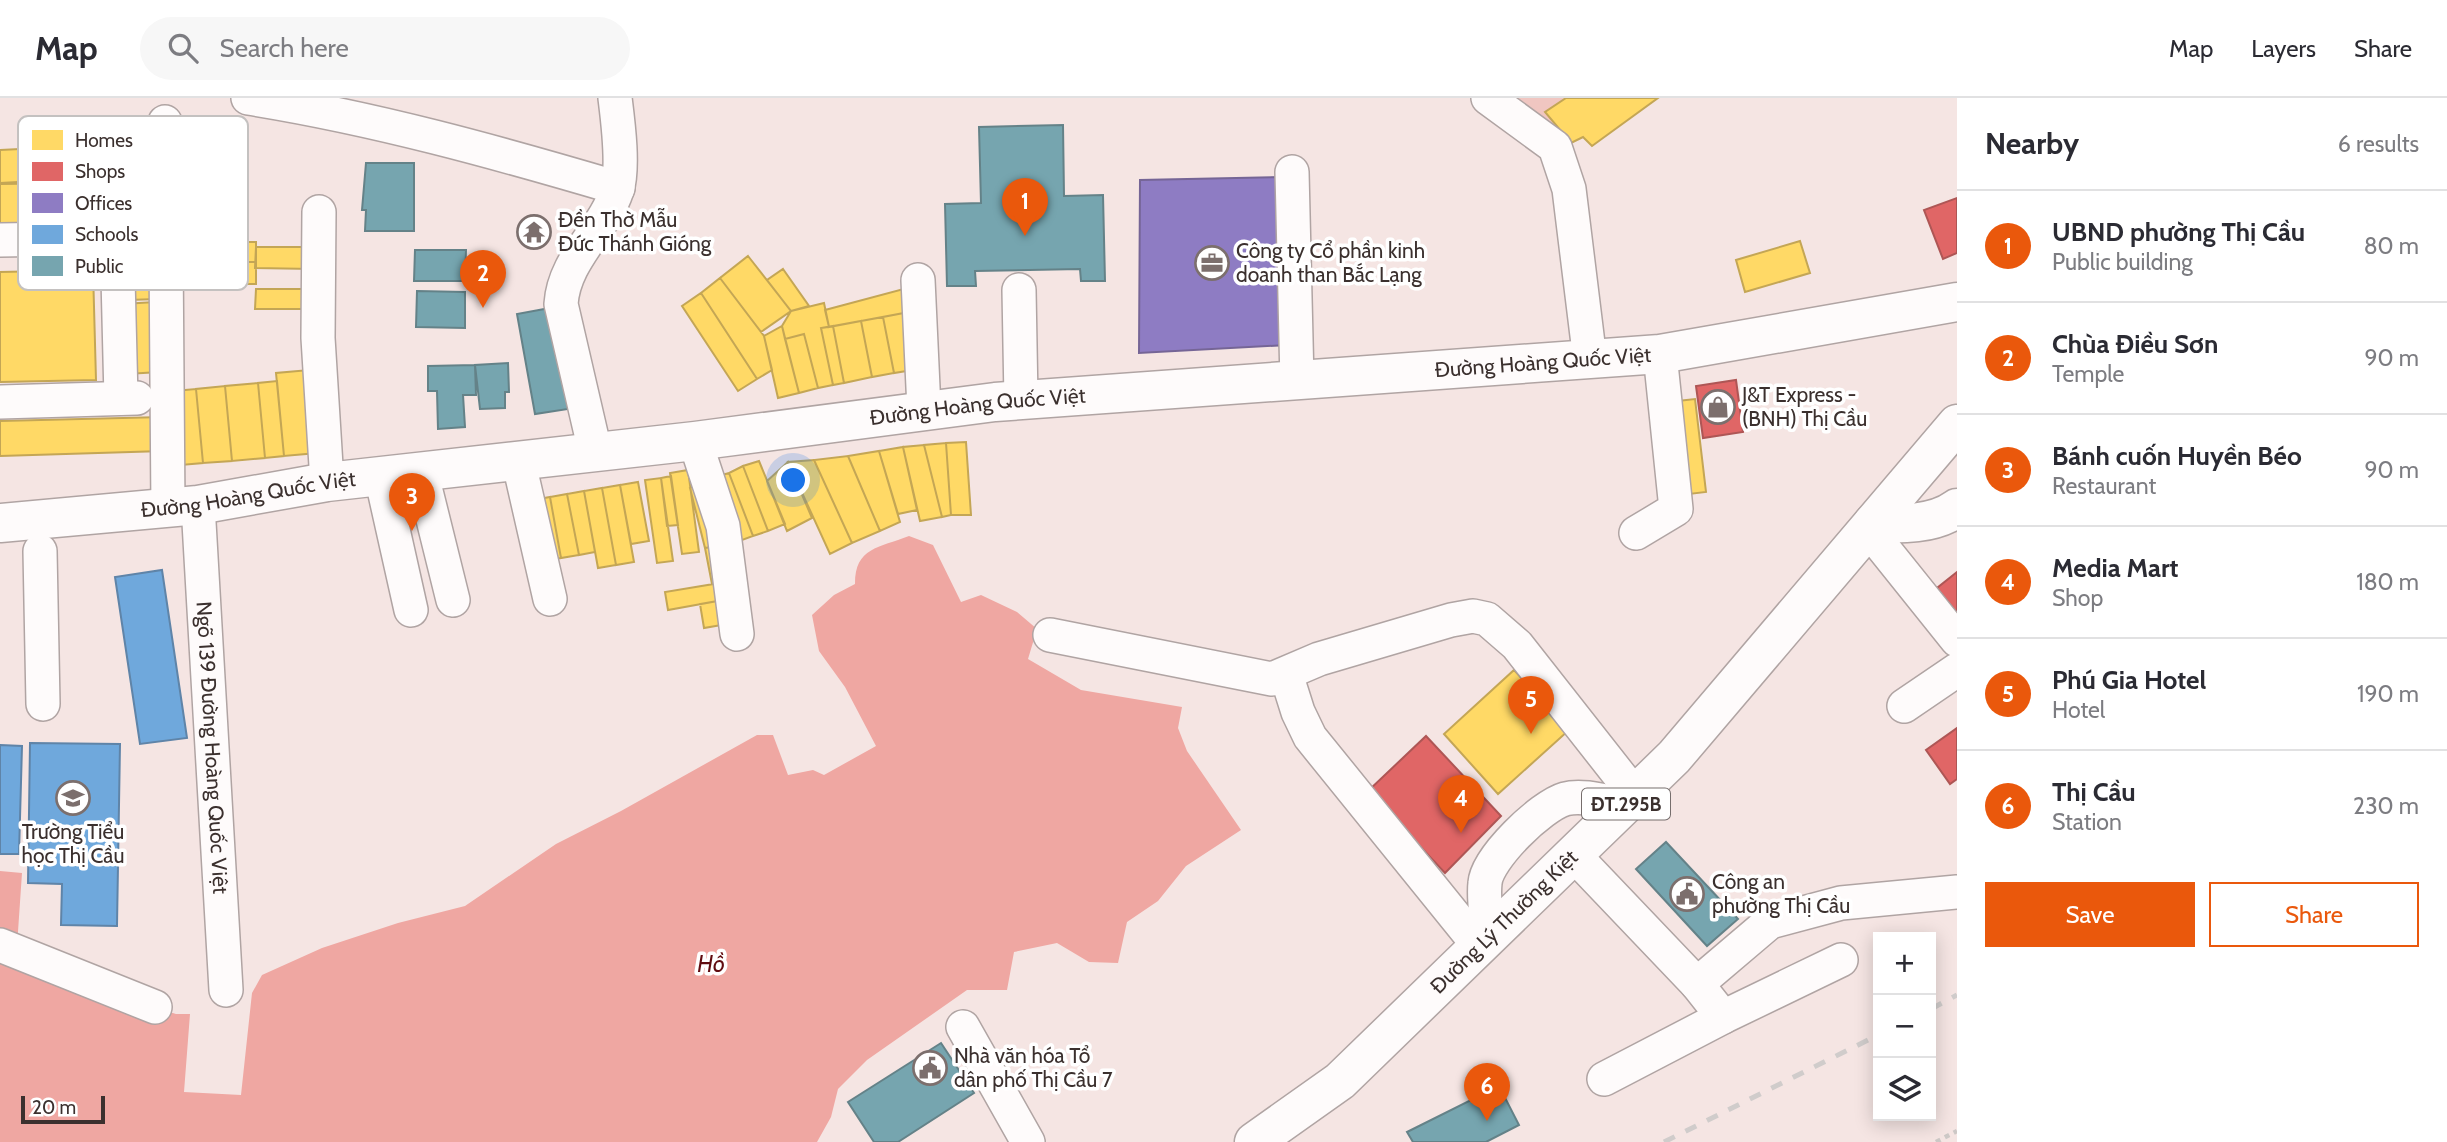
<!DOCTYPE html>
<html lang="en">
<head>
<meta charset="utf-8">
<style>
  :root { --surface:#fff; --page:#f7f7f7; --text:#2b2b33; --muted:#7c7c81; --line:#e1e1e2; --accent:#ea580c }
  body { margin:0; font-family:Cabin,sans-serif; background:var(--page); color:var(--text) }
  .controls { position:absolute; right:21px; bottom:21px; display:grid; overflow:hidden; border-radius:0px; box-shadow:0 4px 18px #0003 }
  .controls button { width:63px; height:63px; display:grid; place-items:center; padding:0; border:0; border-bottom:2px solid var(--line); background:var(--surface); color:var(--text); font:35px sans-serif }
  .scale { position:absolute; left:21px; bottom:18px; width:84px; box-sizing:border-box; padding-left:7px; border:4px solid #3b302e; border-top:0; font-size:19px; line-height:24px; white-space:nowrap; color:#3b302e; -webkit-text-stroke:5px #fff; paint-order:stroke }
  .you { position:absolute; left:794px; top:383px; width:24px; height:24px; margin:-18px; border:5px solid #fff; border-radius:50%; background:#1a73e8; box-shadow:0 0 0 10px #1a73e833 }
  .badge { display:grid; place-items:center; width:46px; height:46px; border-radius:50%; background:var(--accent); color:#fff; font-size:23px; font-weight:700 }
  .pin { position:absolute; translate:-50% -58px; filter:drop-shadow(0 2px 4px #0008) }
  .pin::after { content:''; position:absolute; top:37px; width:24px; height:21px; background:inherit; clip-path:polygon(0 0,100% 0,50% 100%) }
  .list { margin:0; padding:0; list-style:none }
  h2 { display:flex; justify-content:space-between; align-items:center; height:91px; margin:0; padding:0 28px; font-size:30px }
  h2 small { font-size:23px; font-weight:400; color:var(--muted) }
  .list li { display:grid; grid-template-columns:46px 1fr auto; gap:21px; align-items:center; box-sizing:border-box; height:112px; padding:0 28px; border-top:2px solid var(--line) }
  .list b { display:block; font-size:26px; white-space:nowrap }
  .list p { margin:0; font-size:23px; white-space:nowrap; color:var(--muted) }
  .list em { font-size:23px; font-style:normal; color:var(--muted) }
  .actions { display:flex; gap:14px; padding:21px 28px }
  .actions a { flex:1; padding:16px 0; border:2px solid var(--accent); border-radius:0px; text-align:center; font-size:24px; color:var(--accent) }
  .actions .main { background:var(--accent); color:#fff }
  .icon { flex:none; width:38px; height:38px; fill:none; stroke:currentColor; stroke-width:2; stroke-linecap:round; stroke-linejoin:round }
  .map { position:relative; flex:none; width:1957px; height:1044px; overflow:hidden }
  header { display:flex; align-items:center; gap:42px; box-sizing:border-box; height:98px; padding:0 35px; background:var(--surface); border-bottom:2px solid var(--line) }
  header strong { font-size:33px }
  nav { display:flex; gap:38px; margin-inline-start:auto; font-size:24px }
  .search { width:490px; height:63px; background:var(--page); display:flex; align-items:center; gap:18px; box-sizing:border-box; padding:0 24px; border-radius:38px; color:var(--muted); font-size:26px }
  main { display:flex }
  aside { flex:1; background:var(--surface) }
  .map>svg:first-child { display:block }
  .green { fill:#f0c6c1 }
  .water { fill:#efa7a2 }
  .homes { fill:#ffd966; stroke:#c4a655; stroke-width:2 }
  .shops { fill:#e06666; stroke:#ae5655; stroke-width:2 }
  .offices { fill:#8e7cc3; stroke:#756596; stroke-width:2 }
  .schools { fill:#6fa8dc; stroke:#5f84a8; stroke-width:2 }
  .public { fill:#76a5af; stroke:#648288; stroke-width:2 }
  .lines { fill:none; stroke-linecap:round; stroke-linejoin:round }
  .minor-casing { stroke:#b0a4a3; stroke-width:36 }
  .major-casing { stroke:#b0a4a3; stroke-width:41 }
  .path { stroke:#cdc8c6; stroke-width:4.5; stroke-dasharray:5 5; stroke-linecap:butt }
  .minor { stroke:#fefbfb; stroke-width:33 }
  .major { stroke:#fefbfb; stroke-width:38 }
  .rail { stroke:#d0cccb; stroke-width:5; stroke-dasharray:12 12; stroke-linecap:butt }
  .labels { text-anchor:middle; stroke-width:7; stroke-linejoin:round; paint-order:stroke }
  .shield { fill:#fff; stroke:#766e6d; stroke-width:2 }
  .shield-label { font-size:19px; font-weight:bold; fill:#3b302e }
  .poi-label { font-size:21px; fill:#3b302e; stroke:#fff; text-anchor:start }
  .street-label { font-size:21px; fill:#3b302e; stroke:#fff }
  .water-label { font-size:23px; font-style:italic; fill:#610c10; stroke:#fff }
  .key { fill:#fff; stroke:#c4c1c0; stroke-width:2 }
  .key-label { font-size:19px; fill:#3b302e }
</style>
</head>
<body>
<header>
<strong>Map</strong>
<div class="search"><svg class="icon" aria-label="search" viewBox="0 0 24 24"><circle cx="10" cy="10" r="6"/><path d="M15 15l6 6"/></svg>Search here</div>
<nav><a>Map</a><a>Layers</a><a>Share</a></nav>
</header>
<main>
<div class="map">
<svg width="1957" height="1044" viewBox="0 0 1957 1044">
  <rect width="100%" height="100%" fill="#f5e5e3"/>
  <path class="green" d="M1491 0H1622L1549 45Z"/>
  <path class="water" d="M909 438 933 447 961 504 981 497 1017 514 1037 531 1028 561 1081 592 1182 609 1178 630 1187 653 1241 732 1186 768 1158 803 1127 824 1118 865 1089 864 1057 845 1014 854 1007 892H967L867 962 838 991 831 1019 817 1044H0V862L176 916H190L184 994 241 997 252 895 262 877 322 850 398 825 465 808 556 746 621 713 757 637H773L788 677 813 672 824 677 876 648 845 589 819 553 812 517 834 497 855 486C855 449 879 450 909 438Z
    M0 773 22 775 17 848 0 842Z"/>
  <path class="homes" d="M1566 0H1658L1592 48 1583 39 1571 45 1545 14Z
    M160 44 162 76 0 85V52Z
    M125 84H155L158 201 128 202Z
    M82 85 83 126 0 128V86Z
    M1269 86 1270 135 1153 138 1152 89Z
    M1800 143 1810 175 1745 194 1736 162Z
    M187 144H256V164H187Z
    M256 149H314L313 171 255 170Z
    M748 158 791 213 761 234 720 180Z
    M187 164H256V186H186Z
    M783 171 809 208 791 213 767 182Z
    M93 172 96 282 0 284V174Z
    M720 180 764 238 772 272 757 281 701 195Z
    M911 189 909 214 829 229 825 212Z
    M256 191H312V211H255Z
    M701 195 757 281 738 293 682 208Z
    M155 204 159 274 127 276 123 206Z
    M824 205 829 229 821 230 833 287 818 290 804 236 785 241 782 228 791 213Z
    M909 214 919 271 894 275 883 219Z
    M883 219 894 275 872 279 861 223Z
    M861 223 872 279 844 285 833 228Z
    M782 228 799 295 778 300 764 238Z
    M833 228 844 285 833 287 821 230Z
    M804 236 818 290 799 295 785 241Z
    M309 272 317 355 284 358 276 275Z
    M277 283 284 358 265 360 258 285Z
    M258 285 265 360 232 363 225 288Z
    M225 288 232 363 203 365 196 291Z
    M196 291 203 365 181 367 174 293Z
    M1695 301 1706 394 1681 397 1669 304Z
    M163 319V353L0 358V323Z
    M966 344 971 417H951L946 345Z
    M946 345 951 417 942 419 924 347Z
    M924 347 942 419 920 423 903 349Z
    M903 349 917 412 898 416 879 353Z
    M879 353 900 424 880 433 848 358Z
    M848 358 880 433 852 445 814 362Z
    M814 362 852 445 830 456 788 364Z
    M759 363 785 426 768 433 743 368Z
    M788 364 812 420 787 433 767 383Z
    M743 368 768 433 753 438 729 375Z
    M688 372 699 454 682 456 670 375Z
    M729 375 753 438 734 445 712 380Z
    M671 378 678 427 667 428 661 380Z
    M661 380 673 463 657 465 645 382Z
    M638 384 649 443 631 446 620 387Z
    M705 385 722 447 705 450 690 390Z
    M620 387 634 464 616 467 602 390Z
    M602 390 616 467 598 470 584 393Z
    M584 393 595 454 579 457 567 396Z
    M567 396 579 457 561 460 550 399Z
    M550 399 561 460 544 463 533 402Z
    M722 447 729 483 712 486 705 450Z
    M726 484 729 501 668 512 665 494Z
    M729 501 733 525 704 530 700 506Z
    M1514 572 1569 632 1498 696 1444 636Z"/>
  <path class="shops" d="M1957 100V155L1943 161 1924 112Z
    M1736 282 1743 334 1703 340 1696 288Z
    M1957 474V515L1937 490Z
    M1957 630V681L1950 686 1926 652Z
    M1426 638 1501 718 1445 775 1368 693Z"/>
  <path class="offices" d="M1282 79 1287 247 1139 255 1140 82Z"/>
  <path class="schools" d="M162 472 187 640 140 646 115 479Z
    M30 645 120 646 117 828 61 827 62 786 28 785Z
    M0 647 22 648 19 756H0Z"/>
  <path class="public" d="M1063 27 1064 98 1103 97 1105 183H1081L1080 171 975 173 976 188H947L945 106 981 105 979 29Z
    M366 65H414V133H365L366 112H362Z
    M415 152H466L465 183H414Z
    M417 193 465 194V230L416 229Z
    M550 210 568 311 535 316 517 216Z
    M508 265 509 294H505V310L480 311 475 267Z
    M475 267 476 297H463L465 329 438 331 437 293H428V268Z
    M1666 744 1738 821 1707 848 1636 771Z
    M941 945 974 995 898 1044H874L848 1004Z
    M1499 988 1519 1027 1486 1044H1413L1407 1034Z"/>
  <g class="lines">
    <g class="minor-casing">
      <g id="minor">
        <path d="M248 0C374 20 496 54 618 90"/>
        <path d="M1488 0 1555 49 1569 91 1590 262"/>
        <path d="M165 24 168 411"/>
        <path d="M1292 74 1297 283"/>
        <path d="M319 114 318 240 327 384"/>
        <path d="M0 142 117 140 121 300"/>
        <path d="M918 182 924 311"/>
        <path d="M1019 192 1021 302"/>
        <path d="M0 304 137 300"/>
        <path d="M695 343 723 428 737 536"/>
        <path d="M595 353 561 206C564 161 603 134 617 92 624 69 618 24 615 0"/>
        <path d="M518 361 550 501"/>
        <path d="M421 373 453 502"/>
        <path d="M381 378 411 512"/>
        <path id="s1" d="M198 407 226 892"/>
        <path d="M1868 431 1957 542"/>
        <path d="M1636 435 1676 411 1660 256"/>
        <path d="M40 453 43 606"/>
        <path d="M1050 537 1272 581 1319 561 1451 522 1473 518 1487 521 1517 547 1635 697"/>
        <path d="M1286 576 1298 614 1310 639 1479 848"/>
        <path d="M1904 608 1957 572"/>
        <path d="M1573 756 1697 886 1770 824 1841 805 1957 794"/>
        <path d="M1488 839C1487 822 1483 802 1485 785 1487 760 1541 708 1565 701 1583 696 1607 704 1624 707"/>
        <path d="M0 847 155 909"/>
        <path d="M1697 886 1723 919 1841 862"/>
        <path d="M963 929 1028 1044"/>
        <path d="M1604 981 1723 919"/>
      </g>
    </g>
    <g class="major-casing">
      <g id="major">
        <path id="s2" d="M0 425 198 407 327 384 695 343 995 304 1660 256 1957 204"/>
        <path d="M1873 425C1901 426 1934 427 1957 410"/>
        <path id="s3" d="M1254 1044 1340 983 1674 659 1957 326"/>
      </g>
    </g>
    <path class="path" d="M1936 1044 1957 1033"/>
    <use href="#minor" class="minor"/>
    <use href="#major" class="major"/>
    <path class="rail" d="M1931 911 1957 897
      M1664 1044 1878 937"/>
  </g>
  <defs>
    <g id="temple-ring" transform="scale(1.75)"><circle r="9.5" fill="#fff" stroke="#7c6f6d" stroke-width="1.5"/><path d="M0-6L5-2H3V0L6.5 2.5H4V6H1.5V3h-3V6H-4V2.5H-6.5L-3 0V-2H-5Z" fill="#7c6f6d"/></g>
    <g id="office-ring" transform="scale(1.75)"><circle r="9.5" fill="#fff" stroke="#7c6f6d" stroke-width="1.5"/><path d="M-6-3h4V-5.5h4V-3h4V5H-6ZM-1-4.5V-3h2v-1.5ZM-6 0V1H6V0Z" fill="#7c6f6d"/></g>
    <g id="shop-ring" transform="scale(1.75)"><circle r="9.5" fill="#fff" stroke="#7c6f6d" stroke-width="1.5"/><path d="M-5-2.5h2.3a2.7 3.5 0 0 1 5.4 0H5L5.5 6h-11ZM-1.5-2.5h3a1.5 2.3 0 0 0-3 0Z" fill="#7c6f6d"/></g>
    <g id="school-ring" transform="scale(1.75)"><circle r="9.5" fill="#fff" stroke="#7c6f6d" stroke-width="1.5"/><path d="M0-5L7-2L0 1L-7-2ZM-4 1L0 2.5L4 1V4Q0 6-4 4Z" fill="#7c6f6d"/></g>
    <g id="civic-ring" transform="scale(1.75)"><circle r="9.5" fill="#fff" stroke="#7c6f6d" stroke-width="1.5"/><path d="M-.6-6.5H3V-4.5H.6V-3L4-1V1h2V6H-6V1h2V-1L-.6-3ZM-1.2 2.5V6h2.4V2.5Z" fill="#7c6f6d"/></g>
  </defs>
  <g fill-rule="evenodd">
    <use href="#temple-ring" x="534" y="134"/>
    <use href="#office-ring" x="1212" y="165"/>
    <use href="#shop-ring" x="1718" y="309"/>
    <use href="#school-ring" x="73" y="700"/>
    <use href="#civic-ring" x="1687" y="796"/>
    <use href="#civic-ring" x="930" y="970"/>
  </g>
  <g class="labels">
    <rect class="shield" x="1582" y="690.5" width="88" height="31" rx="5"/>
    <g class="shield-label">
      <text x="1626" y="713">ĐT.295B</text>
    </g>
    <g class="poi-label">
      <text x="558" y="129">Đền Thờ Mẫu<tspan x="558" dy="24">Đức Thánh Gióng</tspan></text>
      <text x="1236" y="160">Công ty Cổ phần kinh<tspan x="1236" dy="24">doanh than Bắc Lạng</tspan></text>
      <text x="1742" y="304">J&amp;T Express -<tspan x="1742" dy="24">(BNH) Thị Cầu</tspan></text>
      <text x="73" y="741" text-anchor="middle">Trường Tiểu<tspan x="73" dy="24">học Thị Cầu</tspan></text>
      <text x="1712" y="791">Công an<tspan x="1712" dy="24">phường Thị Cầu</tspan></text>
      <text x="954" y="965">Nhà văn hóa Tổ<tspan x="954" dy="24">dân phố Thị Cầu 7</tspan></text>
    </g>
    <g class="street-label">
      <text dy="7" stroke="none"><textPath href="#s2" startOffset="1552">Đường Hoàng Quốc Việt</textPath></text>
      <text dy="7" stroke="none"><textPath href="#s2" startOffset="985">Đường Hoàng Quốc Việt</textPath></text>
      <text dy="7" stroke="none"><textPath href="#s2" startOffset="250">Đường Hoàng Quốc Việt</textPath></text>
      <text dy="7" stroke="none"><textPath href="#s1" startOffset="243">Ngõ 139 Đường Hoàng Quốc Việt</textPath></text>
      <text dy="7" stroke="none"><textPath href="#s3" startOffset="334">Đường Lý Thường Kiệt</textPath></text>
    </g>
    <g class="water-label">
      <text x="711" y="874">Hồ</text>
    </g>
  </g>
  <rect x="18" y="18" width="230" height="174" rx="10" class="key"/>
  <rect x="32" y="32" width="31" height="20" fill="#ffd966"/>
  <rect x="32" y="64" width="31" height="19" fill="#e06666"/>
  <rect x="32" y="95" width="31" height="20" fill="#8e7cc3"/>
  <rect x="32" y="127" width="31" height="19" fill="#6fa8dc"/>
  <rect x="32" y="158" width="31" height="20" fill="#76a5af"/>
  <g class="key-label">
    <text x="75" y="49">Homes</text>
    <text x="75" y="80">Shops</text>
    <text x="75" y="112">Offices</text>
    <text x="75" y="143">Schools</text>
    <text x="75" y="175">Public</text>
  </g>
</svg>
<div class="controls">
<button>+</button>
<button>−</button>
<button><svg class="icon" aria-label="layers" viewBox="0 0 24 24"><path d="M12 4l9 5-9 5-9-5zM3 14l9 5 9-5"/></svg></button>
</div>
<div class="scale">20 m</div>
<div class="you"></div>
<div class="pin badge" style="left:1025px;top:138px">1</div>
<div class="pin badge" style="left:483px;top:210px">2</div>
<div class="pin badge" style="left:412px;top:433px">3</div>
<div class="pin badge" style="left:1461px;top:735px">4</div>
<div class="pin badge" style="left:1531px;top:636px">5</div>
<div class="pin badge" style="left:1487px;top:1023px">6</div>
</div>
<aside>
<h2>Nearby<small>6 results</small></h2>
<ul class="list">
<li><span class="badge">1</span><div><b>UBND phường Thị Cầu</b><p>Public building</p></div><em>80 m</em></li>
<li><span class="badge">2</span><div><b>Chùa Điều Sơn</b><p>Temple</p></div><em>90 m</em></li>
<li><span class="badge">3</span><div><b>Bánh cuốn Huyền Béo</b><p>Restaurant</p></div><em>90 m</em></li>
<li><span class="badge">4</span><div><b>Media Mart</b><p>Shop</p></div><em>180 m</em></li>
<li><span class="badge">5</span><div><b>Phú Gia Hotel</b><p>Hotel</p></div><em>190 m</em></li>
<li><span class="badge">6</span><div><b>Thị Cầu</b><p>Station</p></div><em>230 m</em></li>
</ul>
<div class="actions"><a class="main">Save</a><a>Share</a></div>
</aside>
</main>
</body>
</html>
